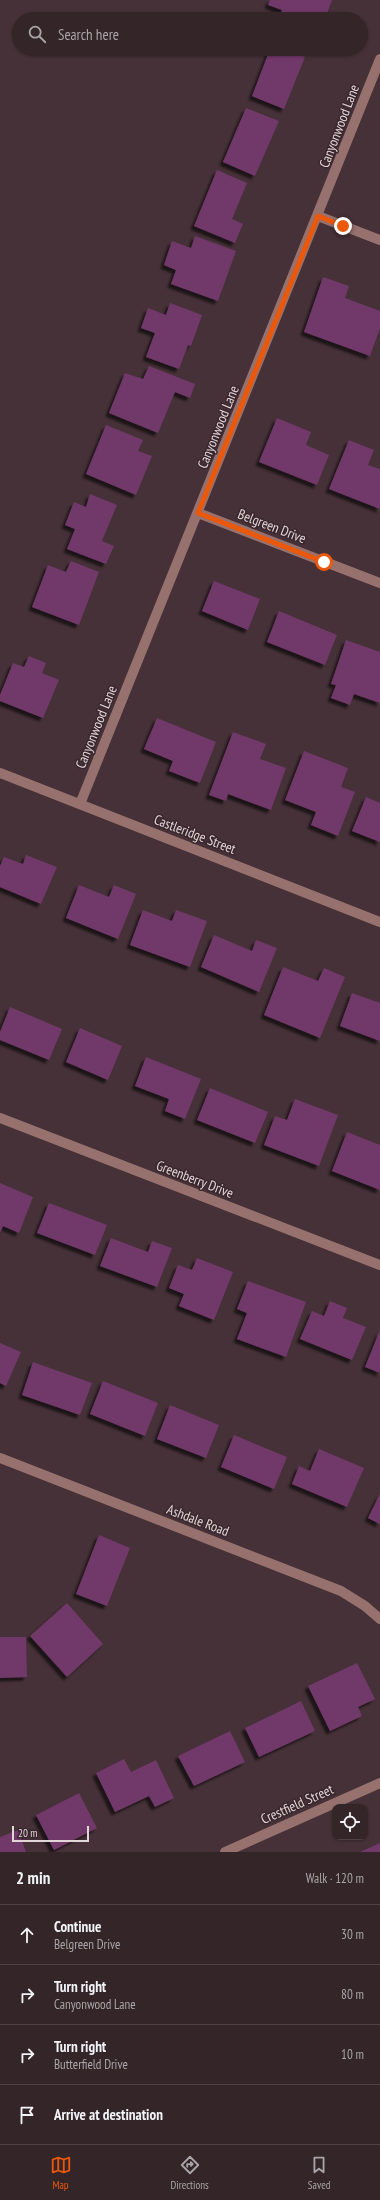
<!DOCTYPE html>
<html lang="en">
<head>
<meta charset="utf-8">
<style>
  :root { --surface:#342529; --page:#3c2d31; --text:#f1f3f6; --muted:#a9a5a8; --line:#4e4246; --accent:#ea580c }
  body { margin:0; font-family:"PT Sans Narrow",sans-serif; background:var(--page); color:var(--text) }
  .controls { position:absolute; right:12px; bottom:12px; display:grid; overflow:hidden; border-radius:8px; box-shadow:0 1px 3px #0004 }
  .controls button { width:36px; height:36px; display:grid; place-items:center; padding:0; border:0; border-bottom:1px solid var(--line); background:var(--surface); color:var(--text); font:20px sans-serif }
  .scale { position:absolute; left:12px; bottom:10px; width:77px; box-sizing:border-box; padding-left:4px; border:2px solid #e3d6d9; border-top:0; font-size:11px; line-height:14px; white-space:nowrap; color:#e3d6d9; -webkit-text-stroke:3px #3a272d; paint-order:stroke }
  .stop { position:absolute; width:12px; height:12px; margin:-9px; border:3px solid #ea580c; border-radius:50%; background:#fff }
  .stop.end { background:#ea580c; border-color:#fff; box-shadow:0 1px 4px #0008 }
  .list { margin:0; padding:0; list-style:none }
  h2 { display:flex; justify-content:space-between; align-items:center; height:52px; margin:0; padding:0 16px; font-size:17px }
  h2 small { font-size:13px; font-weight:400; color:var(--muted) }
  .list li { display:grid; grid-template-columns:26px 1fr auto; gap:12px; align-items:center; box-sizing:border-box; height:60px; padding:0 16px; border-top:1px solid var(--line) }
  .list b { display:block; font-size:15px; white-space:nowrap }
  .list p { margin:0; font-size:13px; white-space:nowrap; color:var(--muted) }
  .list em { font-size:13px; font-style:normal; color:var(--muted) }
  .icon { flex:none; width:22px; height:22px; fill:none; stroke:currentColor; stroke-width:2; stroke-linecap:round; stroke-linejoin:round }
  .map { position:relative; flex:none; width:380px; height:1852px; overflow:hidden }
  .search { position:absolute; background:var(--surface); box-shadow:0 1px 3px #0004; left:12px; right:12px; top:12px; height:44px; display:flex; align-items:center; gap:10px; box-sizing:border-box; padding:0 14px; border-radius:22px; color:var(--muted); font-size:15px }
  .sheet { height:292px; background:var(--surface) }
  nav { display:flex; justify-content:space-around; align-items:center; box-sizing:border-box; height:56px; border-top:1px solid var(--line); background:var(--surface); font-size:11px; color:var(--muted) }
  nav a { display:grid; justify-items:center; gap:2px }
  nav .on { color:var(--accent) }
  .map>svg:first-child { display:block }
  .building { fill:#71386a; filter:url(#shadow) }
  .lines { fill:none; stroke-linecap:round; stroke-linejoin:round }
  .minor { stroke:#96716d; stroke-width:10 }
  .route { stroke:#ea580c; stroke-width:5 }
  .labels { text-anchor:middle; stroke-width:3; stroke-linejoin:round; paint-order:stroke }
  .street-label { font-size:14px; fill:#e3d6d9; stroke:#3a272d }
</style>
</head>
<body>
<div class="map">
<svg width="380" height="1852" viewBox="0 0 380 1852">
  <defs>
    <filter id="shadow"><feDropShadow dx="-3.5" dy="3.5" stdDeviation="1" flood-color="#0009"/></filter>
  </defs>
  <rect width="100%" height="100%" fill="#453137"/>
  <path class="building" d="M270 0H332L325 19H279L282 10 268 5Z
    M270 49H285L305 57 284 109 252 96Z
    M246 108 279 121 255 176 223 162Z
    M217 170 247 183 232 219 243 224 235 243 194 226Z
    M195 236 236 251 218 301 171 284 176 270 164 265 172 241 191 248Z
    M323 277 349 286 345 298 380 311V328L370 356 304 332Z
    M170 303 202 315 191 346 188 345 179 369 146 357 155 333 141 328 148 308 166 315Z
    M149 366 195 384 190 398 175 392 158 433 109 413 125 373 143 379Z
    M277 418 311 432 306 445 329 455 317 485 259 462Z
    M106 425 143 440 138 451 152 456 136 495 86 474Z
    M349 440 374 450 368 465 380 469V509L329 489Z
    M90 494 117 505 102 541 114 546 106 564 67 549 75 529 65 525 74 502 86 507Z
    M71 561 99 572 79 625 32 607 48 565 66 572Z
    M214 581 260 599 248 630 202 611Z
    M279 611 337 635 325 665 267 642Z
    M346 640 380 652V703L354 694 350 705 331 698 336 685 331 684Z
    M29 656 46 663 42 673 59 680 43 718 0 701V695L13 663 24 667Z
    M157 718 216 742 200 783 169 771 173 761 144 749Z
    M233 732 266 744 260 759 286 768 271 810 228 794 226 801 209 795Z
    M304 751 348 768 341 787 355 792 338 836 311 825 316 812 285 800Z
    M366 797 380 803V842L352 831Z
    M26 855 57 867 41 904 0 887V866L4 857 23 864Z
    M79 885 109 897 114 885 136 894 118 939 66 918Z
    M143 910 172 921 176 910 207 921 190 967 130 945Z
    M214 935 252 951 256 940 277 948 259 992 201 967Z
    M283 967 318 981 324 968 345 977 320 1038 264 1015Z
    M352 993 380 1003V1041L340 1026Z
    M10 1007 62 1029 49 1060 0 1040V1032Z
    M80 1028 122 1046 108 1080 66 1062Z
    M146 1057 201 1079 185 1119 165 1111 169 1099 135 1086Z
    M210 1088 268 1112 255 1143 197 1120Z
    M295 1099 338 1115 319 1166 264 1145 275 1116 287 1120Z
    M347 1132 380 1145V1190L332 1171Z
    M0 1183 33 1197 19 1233 3 1226 0 1233Z
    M49 1203 107 1225 95 1255 37 1233Z
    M111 1238 148 1252 152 1241 172 1248 157 1287 100 1266Z
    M197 1258 233 1272 214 1320 179 1306 184 1294 169 1288 178 1265 192 1270Z
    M248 1281 306 1302 286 1357 237 1339 247 1313 237 1309Z
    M330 1301 347 1308 343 1318 366 1327 352 1360 300 1339 312 1311 324 1316Z
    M380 1330V1373L365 1367Z
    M0 1343 21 1352 6 1386 0 1383Z
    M33 1362 92 1383 80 1415 22 1395Z
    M103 1381 158 1403 145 1436 90 1414Z
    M170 1405 219 1425 206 1458 157 1439Z
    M234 1435 287 1457 274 1489 221 1467Z
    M319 1449 364 1468 347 1507 292 1484 299 1466 310 1471Z
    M380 1494V1524L368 1518Z
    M99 1535 130 1548 107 1606 76 1594Z
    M67 1603 103 1644 67 1677 30 1636Z
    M0 1637H26L27 1677 0 1678Z
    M357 1663 375 1699 358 1707 362 1716 330 1731 308 1686Z
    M301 1701 315 1731 259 1757 245 1728Z
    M230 1731 245 1762 194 1786 178 1756Z
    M124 1759 131 1772 156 1760 174 1798 155 1807 149 1796 115 1812 96 1773Z
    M79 1793 97 1828 54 1850 36 1815Z
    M18 1830 26 1852H0V1837Z
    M380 1843V1852H360Z"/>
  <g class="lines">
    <path class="minor" d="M318 216 380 240
      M198 513 380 583
      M0 773 380 922
      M80 804 380 59
      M0 1118 380 1265
      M0 1458 341 1591 365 1606 380 1619
      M225 1852 380 1783"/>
  </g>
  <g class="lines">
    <path class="route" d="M324 562 198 513 318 216 343 226"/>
  </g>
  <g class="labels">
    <g class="street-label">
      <text transform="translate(339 126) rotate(-69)" y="5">Canyonwood Lane</text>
      <text transform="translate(218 427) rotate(-68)" y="5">Canyonwood Lane</text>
      <text transform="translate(272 526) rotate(21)" y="5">Belgreen Drive</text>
      <text transform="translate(96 727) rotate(-68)" y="5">Canyonwood Lane</text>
      <text transform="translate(195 834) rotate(21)" y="5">Castleridge Street</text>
      <text transform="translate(195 1179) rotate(21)" y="5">Greenberry Drive</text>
      <text transform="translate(198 1520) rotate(21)" y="5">Ashdale Road</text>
      <text transform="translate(297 1804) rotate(-24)" y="5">Crestfield Street</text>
    </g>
  </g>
</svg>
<div class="controls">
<button><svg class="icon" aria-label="locate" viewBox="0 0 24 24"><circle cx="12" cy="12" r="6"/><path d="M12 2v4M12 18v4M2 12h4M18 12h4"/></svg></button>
</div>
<div class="scale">20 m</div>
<div class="stop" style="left:324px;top:562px"></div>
<div class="stop end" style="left:343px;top:226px"></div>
<div class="search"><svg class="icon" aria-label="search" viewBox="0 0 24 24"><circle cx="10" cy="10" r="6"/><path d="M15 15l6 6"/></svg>Search here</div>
</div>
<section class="sheet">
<h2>2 min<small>Walk · 120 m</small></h2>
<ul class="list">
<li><svg class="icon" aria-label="ahead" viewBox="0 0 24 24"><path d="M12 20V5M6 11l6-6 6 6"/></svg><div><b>Continue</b><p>Belgreen Drive</p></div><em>30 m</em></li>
<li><svg class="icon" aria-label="right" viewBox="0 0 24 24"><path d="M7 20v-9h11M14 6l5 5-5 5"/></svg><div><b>Turn right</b><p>Canyonwood Lane</p></div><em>80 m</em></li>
<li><svg class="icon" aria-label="right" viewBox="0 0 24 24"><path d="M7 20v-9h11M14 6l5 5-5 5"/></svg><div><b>Turn right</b><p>Butterfield Drive</p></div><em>10 m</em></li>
<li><svg class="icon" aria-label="arrive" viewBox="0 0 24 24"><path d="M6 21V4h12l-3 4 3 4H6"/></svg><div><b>Arrive at destination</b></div></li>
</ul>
</section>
<nav>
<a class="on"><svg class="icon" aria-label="map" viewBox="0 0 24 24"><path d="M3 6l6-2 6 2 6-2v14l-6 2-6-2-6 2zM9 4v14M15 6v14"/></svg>Map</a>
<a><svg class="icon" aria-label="directions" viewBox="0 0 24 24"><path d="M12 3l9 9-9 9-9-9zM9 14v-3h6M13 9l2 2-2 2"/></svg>Directions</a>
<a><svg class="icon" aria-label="saved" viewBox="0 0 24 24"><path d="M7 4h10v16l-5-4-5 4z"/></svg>Saved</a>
</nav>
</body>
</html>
